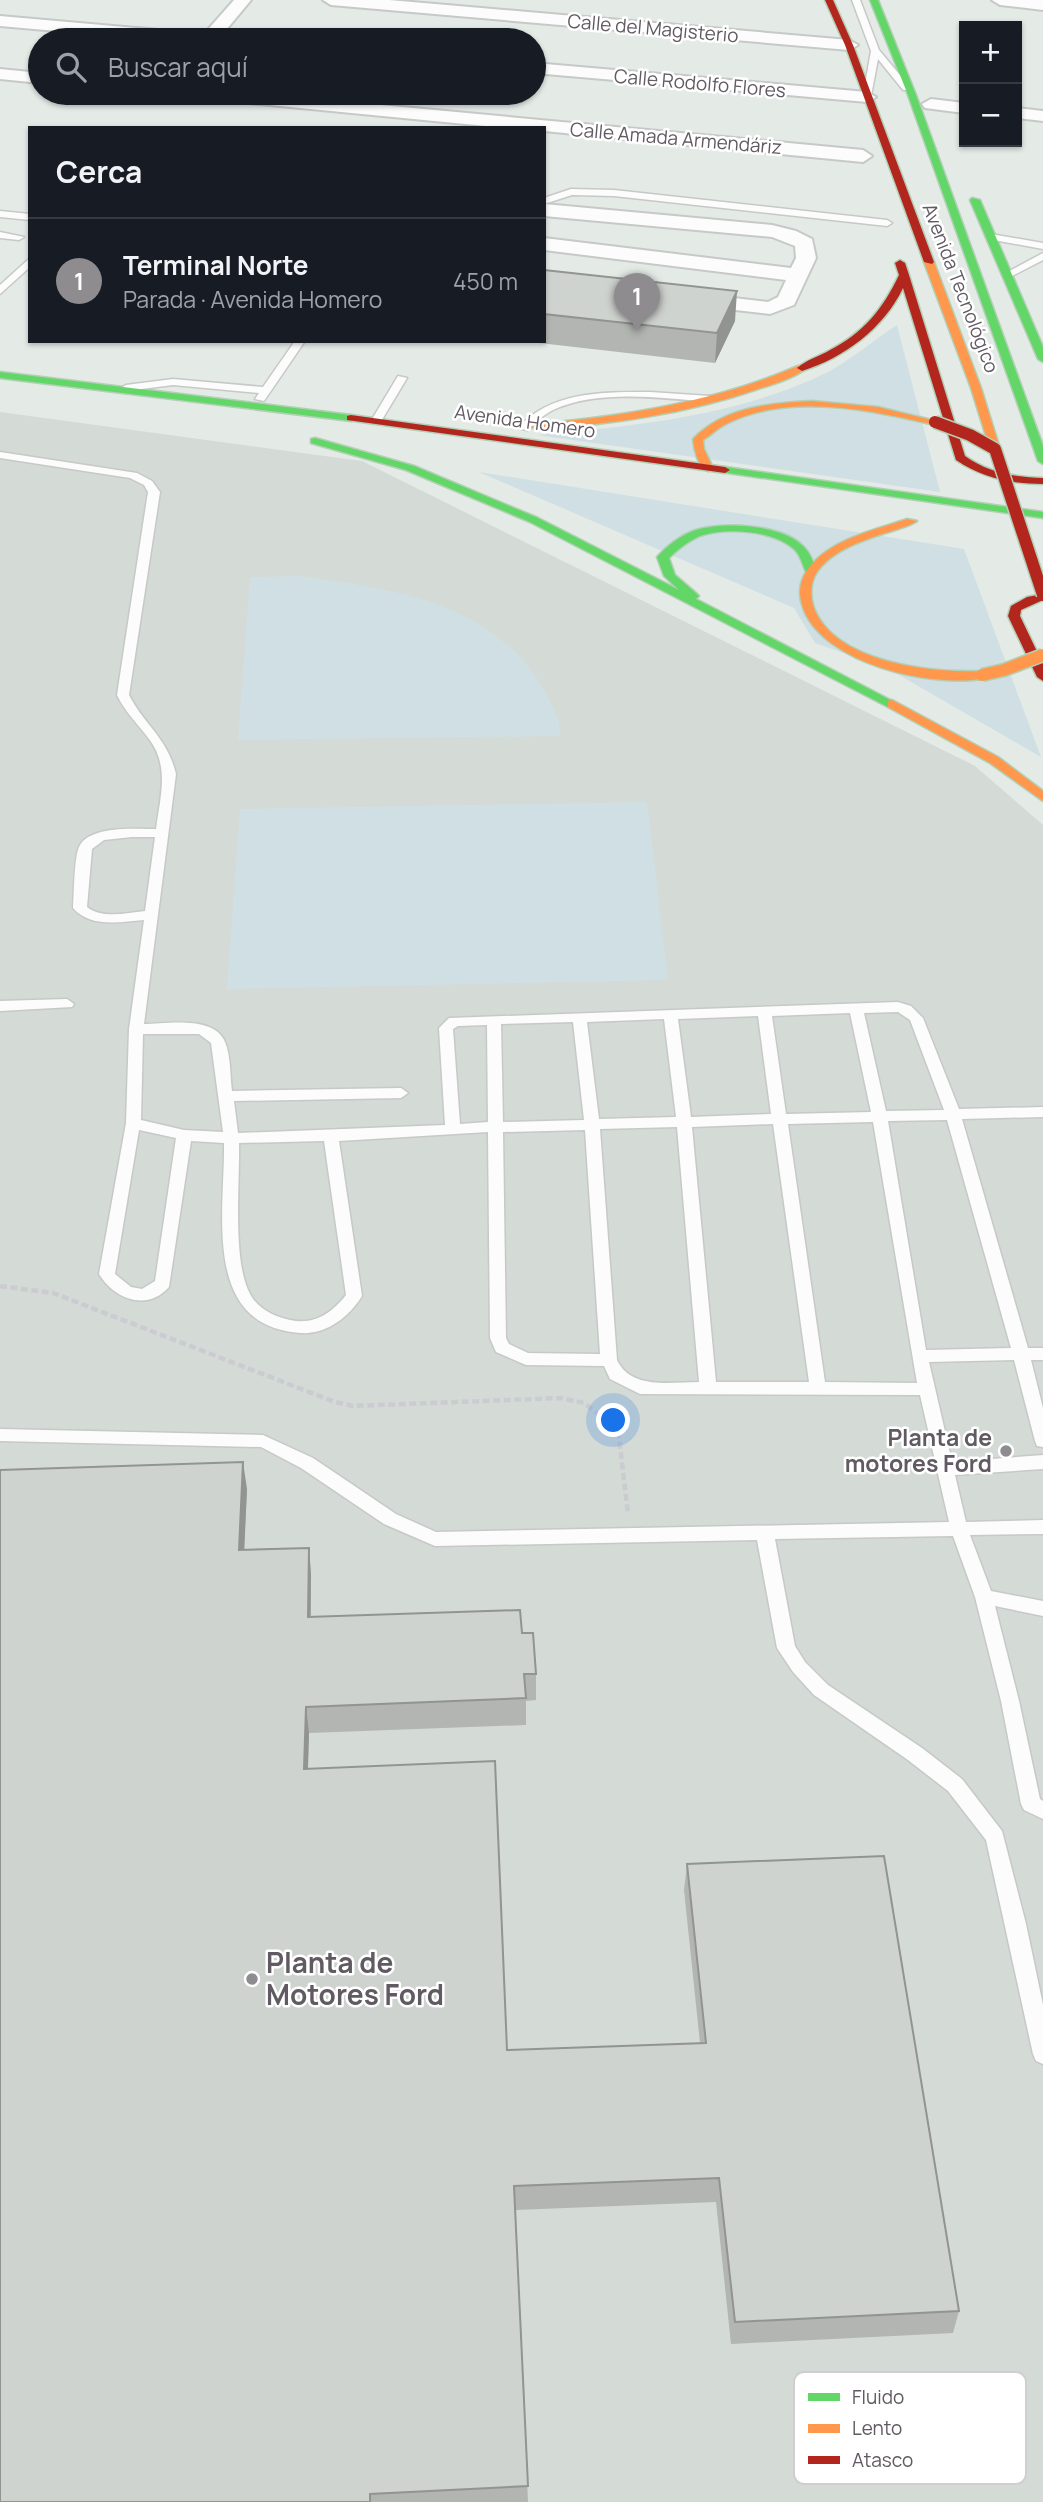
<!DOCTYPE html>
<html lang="es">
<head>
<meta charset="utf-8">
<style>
  :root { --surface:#171b24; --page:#242831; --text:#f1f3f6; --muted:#9ea1a6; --line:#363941; --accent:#8f8c90 }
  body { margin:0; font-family:Manrope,sans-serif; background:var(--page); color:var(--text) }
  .controls { position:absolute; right:21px; top:21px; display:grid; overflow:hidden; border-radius:0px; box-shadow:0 2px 5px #0004 }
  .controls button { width:63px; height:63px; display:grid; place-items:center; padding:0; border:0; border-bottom:2px solid var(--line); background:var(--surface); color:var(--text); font:35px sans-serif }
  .you { position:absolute; left:614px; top:1421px; width:24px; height:24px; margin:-18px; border:5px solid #fff; border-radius:50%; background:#1a73e8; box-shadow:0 0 0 10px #1a73e833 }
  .badge { display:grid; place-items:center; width:46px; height:46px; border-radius:50%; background:var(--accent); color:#fff; font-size:23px; font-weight:700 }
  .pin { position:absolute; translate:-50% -58px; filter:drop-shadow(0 2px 4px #0008) }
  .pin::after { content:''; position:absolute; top:37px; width:24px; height:21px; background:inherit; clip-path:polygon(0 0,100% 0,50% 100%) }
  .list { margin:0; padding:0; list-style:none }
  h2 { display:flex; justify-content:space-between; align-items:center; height:91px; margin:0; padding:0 28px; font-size:30px }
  h2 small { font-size:23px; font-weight:400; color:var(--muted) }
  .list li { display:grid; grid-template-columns:46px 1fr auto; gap:21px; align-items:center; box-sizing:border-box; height:126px; padding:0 28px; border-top:2px solid var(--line) }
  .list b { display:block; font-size:26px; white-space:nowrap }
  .list p { margin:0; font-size:23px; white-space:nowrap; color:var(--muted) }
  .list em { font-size:23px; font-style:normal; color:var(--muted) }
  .icon { flex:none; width:38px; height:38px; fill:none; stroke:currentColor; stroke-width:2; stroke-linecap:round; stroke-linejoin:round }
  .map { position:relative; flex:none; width:1043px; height:2502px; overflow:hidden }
  .search { position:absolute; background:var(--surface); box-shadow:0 2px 5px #0004; left:28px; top:28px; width:518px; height:77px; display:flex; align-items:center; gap:18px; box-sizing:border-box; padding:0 24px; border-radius:38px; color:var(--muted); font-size:26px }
  .panel { position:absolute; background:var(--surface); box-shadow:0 2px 5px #0004; left:28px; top:126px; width:518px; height:217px; border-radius:0px }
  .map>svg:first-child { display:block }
  .industrial { fill:#d4dad5 }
  .green { fill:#d0dfe4 }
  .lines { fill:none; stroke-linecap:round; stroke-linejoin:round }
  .lane-casing { stroke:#c7c8c8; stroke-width:3 }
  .street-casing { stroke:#c7c8c8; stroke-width:4 }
  .fast-casing { stroke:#b2d0b6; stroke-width:3 }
  .slow-casing { stroke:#b2d0b6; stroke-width:3 }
  .jam-casing { stroke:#b2d0b6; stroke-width:3 }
  .path { stroke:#cbccd1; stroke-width:4.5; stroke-dasharray:7 3.5; stroke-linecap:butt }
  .lane { fill:#fbfcfb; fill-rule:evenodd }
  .street { fill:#fbfcfb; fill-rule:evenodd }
  .fast { fill:#63d668; fill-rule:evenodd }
  .slow { fill:#ff974d; fill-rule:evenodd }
  .jam { fill:#b3261e; fill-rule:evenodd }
  .slow-bridge-casing { stroke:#b2d0b6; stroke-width:15; stroke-linecap:butt }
  .jam-bridge-casing { stroke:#b2d0b6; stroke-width:15; stroke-linecap:butt }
  .slow-bridge { stroke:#ff974d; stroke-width:12 }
  .jam-bridge { stroke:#b3261e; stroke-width:12 }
  .wall { fill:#b2b5b2 }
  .shaded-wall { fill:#919491 }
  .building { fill:#cfd3cf; stroke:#919491; stroke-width:2 }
  .poi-dot { fill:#8f8c90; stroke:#fff; stroke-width:2.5 }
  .labels { text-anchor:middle; stroke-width:5; stroke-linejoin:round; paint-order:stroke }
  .far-street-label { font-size:19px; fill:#615a62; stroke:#fff }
  .poi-label { font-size:23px; font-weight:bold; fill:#615a62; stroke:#fff; text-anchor:end }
  .near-poi-label { font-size:28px; font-weight:bold; fill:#615a62; stroke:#fff; text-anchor:start }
  .key { fill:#fff; stroke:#d0ced0; stroke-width:2 }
  .key-label { font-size:19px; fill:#615a62 }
</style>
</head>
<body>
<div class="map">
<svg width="1043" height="2502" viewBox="0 0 1043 2502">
  <rect width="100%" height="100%" fill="#e4eae5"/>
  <path class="industrial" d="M0 412 362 461 975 766 1043 825V2502H0Z"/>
  <path class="green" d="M897 325 940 492 537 435C634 426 737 416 826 373 851 360 874 340 897 325Z
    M479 472 964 549 1041 757 887 668 815 643 794 608Z
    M298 576C387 588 492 601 542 687 552 705 560 716 560 736L238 740 250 577Z
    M647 802 668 980 227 989 240 809Z"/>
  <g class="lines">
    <g class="lane-casing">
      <path id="lane" d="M852 0H860L879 50 909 86V90H903L878 59 871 96 867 99 863 96 871 51Z
        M571 189 614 190 887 220 892 223 887 226 614 196 572 195 544 204V198Z
        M0 211 30 214V220L0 217Z
        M0 232 24 237 19 240 0 238Z
        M991 234 1043 243V249L988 239 986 237Z
        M1043 253V260L1010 277 1002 275Z
        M30 258V267L0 294V285Z
        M295 341H305L264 401 255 399 259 393 173 385 126 391 121 388 126 385 173 379 263 387Z
        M398 376 407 378 380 423H372L371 421Z
        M650 392 710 396 715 399 710 402C661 398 599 389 553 410 543 415 535 423 527 430L518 428C551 391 604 392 650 392Z
        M0 452 137 473 152 481 160 492 129 695C145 726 167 737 176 774L144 1024C166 1024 214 1015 225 1042 231 1056 230 1076 232 1091L401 1088 408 1093 401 1098 234 1101 238 1133 445 1125 439 1028 449 1018 898 1002 911 1006 923 1018 959 1109 1043 1107V1117L962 1119 1028 1348H1043V1360H1031L1043 1408V1447L1037 1446 1035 1441 1014 1360 929 1362 952 1462 1043 1455V1469L955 1475 966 1522 1043 1520V1534L970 1535 991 1591 1043 1601V1616L995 1606 1019 1701 1040 1799 1043 1801V1819L1024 1810 1021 1804 1001 1701 975 1597 953 1536 775 1539 795 1646 805 1662 828 1685 922 1748 962 1779 1002 1831 1026 1924 1043 2005V2064L1036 2061 1033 2054 986 1840 948 1791 908 1760 814 1695 793 1672 777 1648 757 1540 435 1546 384 1524 301 1468 261 1447 0 1441V1429L263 1435 313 1458 396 1514 436 1532 949 1522 920 1395 640 1394 610 1379 604 1366 526 1365 496 1352 490 1338 488 1132 339 1141 362 1296C349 1317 326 1335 300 1333 201 1326 225 1212 224 1143L191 1141 169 1287C147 1312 114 1299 99 1274L126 1123 129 1029 144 920C120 922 90 928 73 908 74 894 74 858 79 847 89 825 136 829 156 829 160 798 170 766 149 739 138 724 125 712 117 695L148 492 144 485 130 478 0 458ZM132 837H155L145 911C126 913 102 919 87 907L92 849 104 840ZM898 1012 910 1020 944 1110 886 1111 864 1013ZM850 1013 871 1112 786 1114 772 1016ZM758 1016 771 1114 691 1117 678 1019ZM664 1019 676 1117 599 1119 587 1022ZM573 1022 584 1120 503 1122 501 1024ZM487 1025 488 1122 460 1124 453 1029 458 1026ZM143 1034H199L211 1043 223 1132 184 1130 141 1120ZM947 1120 1011 1348 926 1350 888 1121ZM873 1122 917 1383 825 1382 788 1124ZM773 1124 809 1382H716L692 1127ZM677 1127 699 1382C671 1382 631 1390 617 1360L600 1129ZM139 1130 176 1138 155 1281 142 1289 131 1287 115 1274ZM585 1130 600 1354 528 1353 509 1344 506 1338 503 1132ZM324 1141 346 1295C331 1314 314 1325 290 1320 275 1317 258 1309 250 1294 232 1261 240 1182 239 1143Z
        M67 999 74 1004 72 1007 0 1011V1001Z"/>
    </g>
    <g class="street-casing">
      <path id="street" d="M234 0H251L221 36 223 40H159L0 26V16L204 34Z
        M323 0H389L849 40 858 45 849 50 331 5Z
        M992 0H1043V10L1000 5Z
        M534 63 867 92 876 97 867 102 534 73Z
        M0 69 40 73V83L0 79Z
        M187 93H251L863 150 872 156 863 162 544 131V128H506L196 98Z
        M931 99 964 103V113L925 108 922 104Z
        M1017 108 1043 111V121L1017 118Z
        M544 204 772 225 796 231 812 239 816 258 794 305 770 314 691 305 684 303 681 299 684 295 691 293 768 302 778 297 786 280 544 250V238L791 268 796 258 795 246 772 237 544 216Z"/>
    </g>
    <g class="fast-casing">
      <path id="fast" d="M870 0H878L916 95 1043 446V464L1038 461 908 95Z
        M972 198 980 200 1043 347V362L1038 359 970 200Z
        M0 372 351 415 356 418 351 421 0 378Z
        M315 438 414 466 538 518 679 590 664 576 657 557C667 546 680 536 693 531 721 521 783 524 804 547 811 554 814 564 817 572L815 574H807C803 567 801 556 795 550 774 530 726 527 700 536 689 541 678 549 669 558L675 575 697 594 699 596 696 599 898 704 896 707H888L530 522 406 470 311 443V439Z
        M725 467 1043 512V518L721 472V468Z"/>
    </g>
    <g class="slow-casing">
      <path id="slow" d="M929 259 934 262 981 388 1000 449 999 451 990 449 971 388 924 262Z
        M798 366 807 368C794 378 774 384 758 389 686 414 611 424 536 430L531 427 536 424C627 416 714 402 798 366Z
        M812 401 878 407 940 422 935 425C870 410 788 392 726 424 718 428 711 435 703 440L704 449 713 468 708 471C698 467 694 450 693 439 724 407 770 403 812 401Z
        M907 519 917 521C910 526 900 528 892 531 867 539 833 549 817 572 810 583 810 596 814 608 835 663 932 673 982 671L988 675 986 678C934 689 823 664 803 608 797 592 800 577 812 564 835 538 875 530 907 519Z
        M892 700 998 757 1043 791V801L990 763 888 707V701Z"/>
    </g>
    <g class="jam-casing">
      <path id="jam" d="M825 0H833L853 45 934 262 932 264 924 262 845 45Z
        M900 260 905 263 909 275 965 456C989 473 1014 477 1043 478V484C1011 484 983 478 956 460L903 288C884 328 844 358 802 371L797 368C806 360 820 356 830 350 863 333 883 309 899 275L895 263Z
        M351 415 725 467 730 470 725 473 347 420V416Z
        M1043 594V600L1021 610 1020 616 1043 664V681L1037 677 1008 616 1011 606 1027 597Z"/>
    </g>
    <path class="path" d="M0 1286 53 1293 335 1402 353 1406 561 1398 584 1403 618 1429 628 1514"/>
    <use href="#lane" class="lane"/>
    <use href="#street" class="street"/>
    <use href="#fast" class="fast"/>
    <use href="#slow" class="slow"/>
    <use href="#jam" class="jam"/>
    <g class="slow-bridge-casing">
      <path id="slow-bridge" d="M982 675 1004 670 1043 655"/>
    </g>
    <g class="jam-bridge-casing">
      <path id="jam-bridge" d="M935 422 970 435 995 449 1043 595"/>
    </g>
    <use href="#slow-bridge" class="slow-bridge"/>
    <use href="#jam-bridge" class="jam-bridge"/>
  </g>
  <path class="wall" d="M544 270 735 321 715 363 522 341H544Z
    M247 1489 244 1550 309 1548 311 1575V1617L522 1633 536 1674V1700L526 1701V1725L309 1733 308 1769 507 2050 700 2043 684 1890 687 1864 959 2311 953 2333 731 2344 716 2202 515 2210 528 2502H0Z"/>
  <path class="shaded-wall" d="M737 291 735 321 715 363 717 333Z
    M243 1462 247 1489 243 1577 239 1550Z
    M309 1548 311 1575 310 1644 308 1617Z
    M306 1707 309 1733 307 1795 304 1769Z"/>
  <path class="building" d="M544 270 737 291 717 333 544 314Z
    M243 1462 239 1550 309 1548 308 1617 520 1610 522 1633H533L536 1674H524L526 1698 306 1707 304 1769 495 1761 507 2050 706 2043 687 1864 884 1856 959 2311 735 2322 719 2178 514 2186 528 2486 370 2494V2502H0V1470Z"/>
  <g class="poi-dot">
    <circle cx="1006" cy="1451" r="7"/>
    <circle cx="252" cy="1979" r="7"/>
  </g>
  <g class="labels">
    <g class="far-street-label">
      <text transform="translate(653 28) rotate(5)" y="7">Calle del Magisterio</text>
      <text transform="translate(700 83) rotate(5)" y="7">Calle Rodolfo Flores</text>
      <text transform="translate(676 138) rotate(5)" y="7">Calle Amada Armendáriz</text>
      <text transform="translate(961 288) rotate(69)" y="7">Avenida Tecnológico</text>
      <text transform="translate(525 421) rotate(8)" y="7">Avenida Homero</text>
    </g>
    <g class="poi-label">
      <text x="992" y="1446">Planta de<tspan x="992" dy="26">motores Ford</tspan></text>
    </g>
    <g class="near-poi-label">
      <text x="266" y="1973">Planta de<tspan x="266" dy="32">Motores Ford</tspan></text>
    </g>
  </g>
  <rect x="794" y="2372" width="232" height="112" rx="10" class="key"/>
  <rect x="808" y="2393" width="32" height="8" fill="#63d668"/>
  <rect x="808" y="2424" width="32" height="9" fill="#ff974d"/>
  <rect x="808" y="2456" width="32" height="8" fill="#b3261e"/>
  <g class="key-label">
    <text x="852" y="2404">Fluido</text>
    <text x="852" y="2435">Lento</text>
    <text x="852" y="2467">Atasco</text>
  </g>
</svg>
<div class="controls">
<button>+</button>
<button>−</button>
</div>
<div class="you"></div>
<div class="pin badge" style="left:637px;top:331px">1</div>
<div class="search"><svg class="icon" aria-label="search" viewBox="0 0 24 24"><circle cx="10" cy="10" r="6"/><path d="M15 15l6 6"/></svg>Buscar aquí</div>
<section class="panel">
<h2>Cerca<small></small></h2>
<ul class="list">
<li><span class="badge">1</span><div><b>Terminal Norte</b><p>Parada · Avenida Homero</p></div><em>450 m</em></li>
</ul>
</section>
</div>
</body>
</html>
